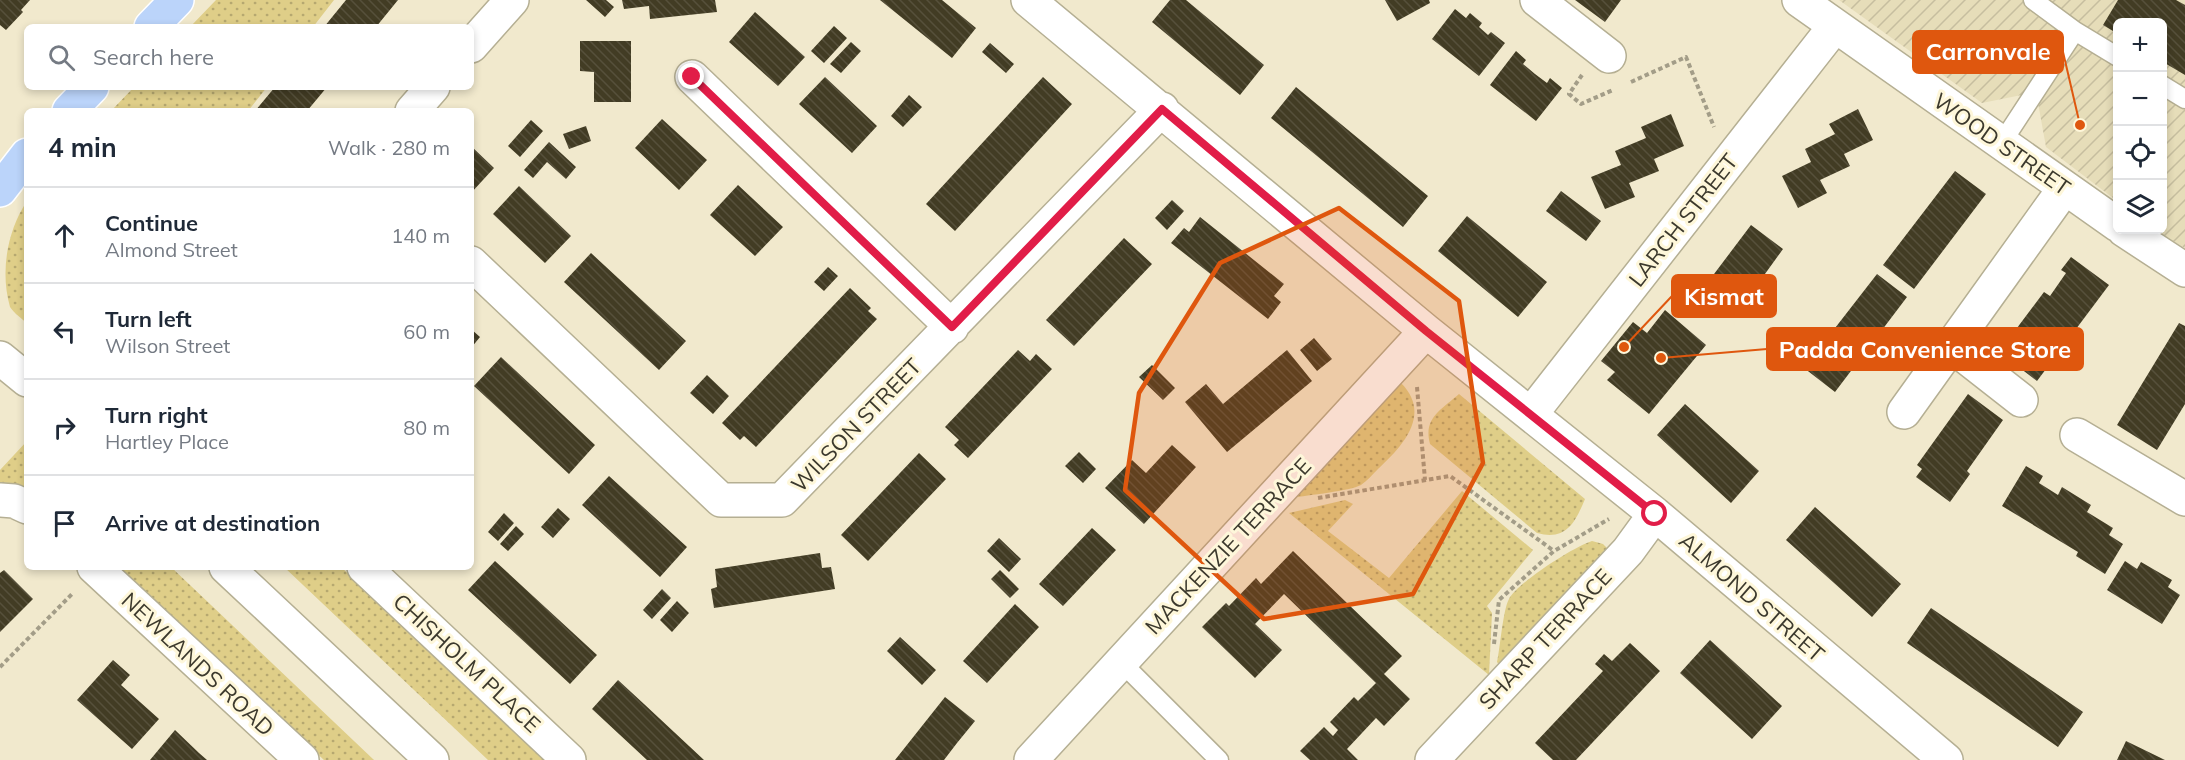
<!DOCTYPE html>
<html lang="en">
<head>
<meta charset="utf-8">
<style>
  :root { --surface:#fff; --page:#f2f2f3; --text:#1f2937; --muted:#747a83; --line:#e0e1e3 }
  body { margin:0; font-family:Mulish,sans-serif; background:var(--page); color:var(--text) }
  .controls { position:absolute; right:18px; top:18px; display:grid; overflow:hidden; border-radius:9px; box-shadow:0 3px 9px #0003 }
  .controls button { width:54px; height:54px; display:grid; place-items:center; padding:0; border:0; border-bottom:2px solid var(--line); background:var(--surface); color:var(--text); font:30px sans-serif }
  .stop { position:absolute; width:18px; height:18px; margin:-14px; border:4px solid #e11d48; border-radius:50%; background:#fff }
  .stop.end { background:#e11d48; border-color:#fff; box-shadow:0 2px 6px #0008 }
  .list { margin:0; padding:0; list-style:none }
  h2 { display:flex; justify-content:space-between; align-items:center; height:78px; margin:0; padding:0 24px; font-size:26px }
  h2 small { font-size:20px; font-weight:400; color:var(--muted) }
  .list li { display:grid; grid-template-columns:39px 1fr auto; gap:18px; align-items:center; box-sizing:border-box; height:96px; padding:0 24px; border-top:2px solid var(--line) }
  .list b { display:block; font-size:22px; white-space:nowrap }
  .list p { margin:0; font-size:20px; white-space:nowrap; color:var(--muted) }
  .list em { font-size:20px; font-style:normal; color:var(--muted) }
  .icon { flex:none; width:33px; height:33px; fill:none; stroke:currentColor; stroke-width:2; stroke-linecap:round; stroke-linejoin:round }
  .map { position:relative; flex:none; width:2185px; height:760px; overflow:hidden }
  .search { position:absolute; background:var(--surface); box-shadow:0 3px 9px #0003; left:24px; top:24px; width:450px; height:66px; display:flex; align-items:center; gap:15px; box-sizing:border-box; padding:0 21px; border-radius:9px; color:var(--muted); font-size:22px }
  .panel { position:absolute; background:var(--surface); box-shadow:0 3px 9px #0003; left:24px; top:108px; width:450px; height:462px; border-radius:9px }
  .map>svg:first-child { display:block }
  .industrial { fill:url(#industrial-furrows) }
  .green { fill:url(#green-dots) }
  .building { fill:url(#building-back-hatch) }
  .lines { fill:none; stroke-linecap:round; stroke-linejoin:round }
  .lane-casing { stroke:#b5af93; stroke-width:21 }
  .street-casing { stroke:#b5af93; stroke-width:36 }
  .secondary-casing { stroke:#b5af93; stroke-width:36 }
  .primary-casing { stroke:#fff; stroke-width:36 }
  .path { stroke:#a39d88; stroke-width:4; stroke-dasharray:4.5 3; stroke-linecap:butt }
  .lane { stroke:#fff; stroke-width:18 }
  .street { stroke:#fff; stroke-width:33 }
  .secondary { stroke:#fff; stroke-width:33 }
  .primary { stroke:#bbd4fa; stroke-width:33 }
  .route { stroke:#e11d48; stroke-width:8 }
  .marked { fill:#df570e; fill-opacity:0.2; stroke:#df570e; stroke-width:4.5; stroke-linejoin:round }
  .labels { text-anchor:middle; stroke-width:6; stroke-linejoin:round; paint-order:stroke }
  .street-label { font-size:22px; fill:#3c392d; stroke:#fef7da }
  .leader { fill:none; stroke:#df570e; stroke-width:2 }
  .callout-dot { fill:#df570e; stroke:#fef7da; stroke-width:2 }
  .callout { fill:#df570e; stroke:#df570e; stroke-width:2 }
  .callout-label { font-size:24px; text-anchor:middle; font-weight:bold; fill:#fff }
</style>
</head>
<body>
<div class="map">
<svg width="2185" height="760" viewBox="0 0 2185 760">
  <defs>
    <pattern id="industrial-furrows" width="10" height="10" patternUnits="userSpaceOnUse" patternTransform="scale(1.5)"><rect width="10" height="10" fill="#e6ddb9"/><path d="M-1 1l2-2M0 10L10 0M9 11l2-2" fill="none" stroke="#c6be9f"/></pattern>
    <pattern id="green-dots" width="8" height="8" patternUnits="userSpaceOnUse" patternTransform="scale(1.5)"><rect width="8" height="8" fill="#dfce88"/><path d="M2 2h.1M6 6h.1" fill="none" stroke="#b6a870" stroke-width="1.8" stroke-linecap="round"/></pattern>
    <pattern id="building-back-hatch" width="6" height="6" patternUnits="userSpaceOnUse" patternTransform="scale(1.5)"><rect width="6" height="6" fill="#423c24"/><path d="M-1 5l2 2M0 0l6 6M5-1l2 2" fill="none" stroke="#56503b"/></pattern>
  </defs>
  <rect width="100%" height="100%" fill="#f1e9cd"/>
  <path class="industrial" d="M1839 0H2185V248L2154 230H2162V22H2118L2117 201 2046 147 2036 92 1982 103Z"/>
  <path class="green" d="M216 0H334L313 27H190Z
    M134 87H267L248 111H111Z
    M27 201V323C22 319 14 313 10 307 0 272 7 231 27 201Z
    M1401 383C1432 414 1403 446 1378 469 1373 474 1367 481 1361 485 1350 491 1308 495 1292 498Z
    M1459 394 1585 499C1575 523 1566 541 1537 533L1430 444C1423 418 1441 410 1459 394Z
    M27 441V491L11 484 0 486V470Z
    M1462 491 1533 550 1487 606 1492 613 1489 675 1289 513 1345 500 1353 504 1328 531 1389 578Z
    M1592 541 1603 544 1610 551 1500 666 1497 662C1500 649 1503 609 1509 599 1517 583 1575 546 1592 541Z
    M116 567H171L374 760H324Z
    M284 567H341L547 760H488Z"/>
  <path class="building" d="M0 0H30L21 10 23 12 6 30 0 25Z
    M346 0H398L376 27H324Z
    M586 0H606L614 7 605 17Z
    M622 0H715L717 12 650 19 649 6 624 9Z
    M880 0H942L976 28 952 58Z
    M1170 0H1186L1264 65 1240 95 1152 22Z
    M1385 0H1429L1430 3 1397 21Z
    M1575 0H1621L1605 22Z
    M2118 0H2176L2185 5V75L2163 62V22H2118V34L2103 25Z
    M1455 9 1466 18 1470 13 1482 23 1479 27 1488 35 1491 32 1505 43 1479 76 1432 39Z
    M755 12 805 57 778 86 729 42Z
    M834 26 847 38 824 63 811 51Z
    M580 41H631V102H594V72L580 71Z
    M851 42 861 51 841 73 830 64Z
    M990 43 1014 64 1006 73 982 52Z
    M1516 51 1526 60 1523 64 1535 74 1547 83 1550 78 1562 88 1536 121 1490 85Z
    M825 77 877 126 852 153 799 104Z
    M1043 77 1072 104 955 231 926 204Z
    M275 87H327L307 111H255Z
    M1296 87 1428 196 1403 227 1271 118Z
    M909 95 922 107 903 127 891 116Z
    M1858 109 1873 140 1844 154 1850 166 1820 180 1827 193 1798 208 1782 176 1811 162 1805 149 1835 134 1829 124Z
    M1671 114 1684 146 1654 159 1659 171 1629 183 1635 197 1605 209 1591 177 1621 165 1615 151 1646 138 1641 127Z
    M662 119 707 160 679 190 635 148Z
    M531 120 543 131 520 157 508 146Z
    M586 126 591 141 569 149 563 134Z
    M549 142 576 167 566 179 547 162 533 178 524 170Z
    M471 146 494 168 471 193Z
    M1955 171 1986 194 1914 289 1883 265Z
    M738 185 783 227 755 256 710 215Z
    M519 186 571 236 545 263 493 214Z
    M1561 191 1601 221 1586 241 1546 211Z
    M1172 200 1184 211 1167 230 1155 218Z
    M1467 216 1547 282 1518 317 1438 251Z
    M1200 217 1284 284 1274 296 1281 302 1268 319 1171 243 1184 228 1189 232Z
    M1751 225 1783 249 1744 303 1711 278Z
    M1124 238 1152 264 1074 346 1046 320Z
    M591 253 686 341 659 370 564 282Z
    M2071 257 2109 285 2037 381 1999 352 2044 292 2050 296 2066 273 2061 270Z
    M828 267 838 276 824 291 814 282Z
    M1877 274 1907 297 1835 392 1804 368Z
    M850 288 871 308 868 311 877 319 756 447 744 436 740 440 722 423Z
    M1665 310 1706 345 1649 414 1607 380 1615 372 1601 361 1633 322 1647 333Z
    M2179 323 2185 326V404L2157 450 2117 425Z
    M471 329 480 337 471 348Z
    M1314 338 1332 359 1317 371 1300 350Z
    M1018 350 1030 361 1036 354 1052 369 968 458 954 445 959 440 945 427Z
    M1287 350 1312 381 1227 452 1185 402 1206 384 1223 404Z
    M501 357 595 445 569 474 474 386Z
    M1152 365 1175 388 1163 400 1139 377Z
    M707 375 729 396 713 414 690 393Z
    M1968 394 2003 420 1967 471 1970 474 1950 502 1916 477 1922 469 1917 465Z
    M1685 404 1759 471 1731 503 1657 435Z
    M1172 445 1196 467 1144 524 1105 488 1132 460 1146 473Z
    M1079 452 1096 469 1083 483 1065 466Z
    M919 453 946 479 868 561 841 535Z
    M2026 466 2043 476 2039 483 2058 495 2062 487 2091 505 2087 512 2113 528 2109 535 2123 544 2105 574 2076 556 2078 552 2002 506Z
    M609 476 687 547 660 577 582 505Z
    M1815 507 1901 584 1872 617 1786 540Z
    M558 508 570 519 553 538 541 527Z
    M504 513 514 523 498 541 488 532Z
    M516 526 524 534 508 551 500 544Z
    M1092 528 1116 550 1063 606 1039 584Z
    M999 538 1021 559 1009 572 987 551Z
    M1293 551 1402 656 1384 674 1410 699 1384 726 1376 718 1347 749 1358 760H1310L1300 751 1324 727 1333 736 1338 730 1330 722 1354 697 1358 701 1376 683 1284 594 1255 624 1282 650 1255 678 1202 627 1226 603 1229 606 1256 578 1261 584Z
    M820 553 822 568 831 567 835 589 714 608 711 589 717 587 715 569Z
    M495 561 597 655 570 684 468 590Z
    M2125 561 2137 569 2141 562 2172 580 2168 587 2180 595 2162 624 2107 590Z
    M4 570 33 599 0 632V573Z
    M1000 570 1019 589 1010 598 991 579Z
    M662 589 671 598 652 619 643 610Z
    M677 601 689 613 672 632 660 620Z
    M1015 604 1039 627 987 683 963 661Z
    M1931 608 2083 712 2058 747 1907 643Z
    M900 637 936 670 922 685 887 651Z
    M1710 640 1782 706 1752 739 1680 673Z
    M1630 643 1660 671 1576 760H1553L1535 743 1603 671 1595 664 1604 654 1612 661Z
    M113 660 130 675 121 685 159 719 132 749 77 700Z
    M618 680 644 704 704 760H647L592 709Z
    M945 697 975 721 957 743 944 760H895Z
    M175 730 199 753 207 760H150Z
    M2126 741 2165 760H2117Z"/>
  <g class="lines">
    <g class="lane-casing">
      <path id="lane" d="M2033 0 2075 31
        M2162 85 2185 99
        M2001 144 2075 31 2118 57
        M1121 662 1219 760"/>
    </g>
    <g class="street-casing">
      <path id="street" d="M1028 0 1426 331 1655 514 1946 760
        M1537 0 1609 56
        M1799 0 2118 225
        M471 46 512 0
        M692 77 952 327
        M412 111 433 87
        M2124 230 2185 270
        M471 263 721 500H782L1162 109
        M1952 346 2021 400
        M1904 412 2064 189
        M1531 414 1835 26
        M2077 435 2185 499
        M0 500 14 501 27 507
        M94 567 302 760
        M364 567 569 760
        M1031 760 1426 331
        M1432 760 1628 551 1655 514"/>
    </g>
    <g class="secondary-casing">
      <path id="secondary" d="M0 358 27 380
        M226 567 432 760"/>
    </g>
    <g class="primary-casing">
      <path id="primary" d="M151 27 177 0
        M69 111 92 87
        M0 190 27 155"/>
    </g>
    <path class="path" d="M1582 75 1569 94 1581 104 1613 90
      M1631 82 1686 57 1714 127
      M1417 387 1425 480
      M1318 498 1450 476 1554 551
      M1494 644 1499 600 1554 551 1609 519
      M0 667 73 593"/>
    <use href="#lane" class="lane"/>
    <use href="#street" class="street"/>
    <use href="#secondary" class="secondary"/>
    <use href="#primary" class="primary"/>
  </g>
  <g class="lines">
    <path class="route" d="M692 77 952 327 1162 109 1426 331 1655 514"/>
  </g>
  <path class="marked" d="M1339 208 1459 301 1483 463 1413 594 1264 619 1125 490 1139 393 1220 263Z"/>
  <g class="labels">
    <g class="street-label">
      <text transform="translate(2002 144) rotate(35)" y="8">WOOD STREET</text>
      <text transform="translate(1683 220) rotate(-52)" y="8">LARCH STREET</text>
      <text transform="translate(856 425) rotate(-46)" y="8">WILSON STREET</text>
      <text transform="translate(1228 546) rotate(-47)" y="8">MACKENZIE TERRACE</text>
      <text transform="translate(1752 597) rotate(41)" y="8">ALMOND STREET</text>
      <text transform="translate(1545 639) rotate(-47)" y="8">SHARP TERRACE</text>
      <text transform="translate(467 663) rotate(43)" y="8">CHISHOLM PLACE</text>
      <text transform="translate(198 664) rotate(43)" y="8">NEWLANDS ROAD</text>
    </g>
  </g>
  <path class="leader" d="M2080 125L2063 52M1624 347L1672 296M1661 358L1767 349"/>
  <g class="callout-dot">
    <circle cx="2080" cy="125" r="6"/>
    <circle cx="1624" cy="347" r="6"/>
    <circle cx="1661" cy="358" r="6"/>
  </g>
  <g class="callout">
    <rect x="1913" y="31" width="150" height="42" rx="6"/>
    <rect x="1672" y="275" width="104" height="42" rx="6"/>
    <rect x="1767" y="328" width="316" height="42" rx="6"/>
  </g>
  <g class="callout-label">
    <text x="1988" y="60">Carronvale</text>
    <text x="1724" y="305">Kismat</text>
    <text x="1925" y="358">Padda Convenience Store</text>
  </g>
</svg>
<div class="controls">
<button>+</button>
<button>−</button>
<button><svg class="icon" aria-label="locate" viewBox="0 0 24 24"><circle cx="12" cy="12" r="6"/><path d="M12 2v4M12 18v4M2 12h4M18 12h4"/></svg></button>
<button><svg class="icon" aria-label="layers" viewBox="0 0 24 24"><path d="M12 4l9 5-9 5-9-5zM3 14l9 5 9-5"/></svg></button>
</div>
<div class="stop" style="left:1655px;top:514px"></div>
<div class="stop end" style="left:692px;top:77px"></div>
<div class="search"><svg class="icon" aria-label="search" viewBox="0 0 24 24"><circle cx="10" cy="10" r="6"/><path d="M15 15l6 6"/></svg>Search here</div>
<section class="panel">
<h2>4 min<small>Walk · 280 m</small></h2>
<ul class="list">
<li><svg class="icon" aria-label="ahead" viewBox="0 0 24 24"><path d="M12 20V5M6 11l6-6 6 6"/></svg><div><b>Continue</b><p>Almond Street</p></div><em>140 m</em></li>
<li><svg class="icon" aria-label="left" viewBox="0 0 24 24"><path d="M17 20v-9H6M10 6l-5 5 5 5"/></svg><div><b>Turn left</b><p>Wilson Street</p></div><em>60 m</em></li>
<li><svg class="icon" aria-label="right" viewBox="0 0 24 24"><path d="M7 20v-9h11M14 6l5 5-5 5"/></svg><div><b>Turn right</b><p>Hartley Place</p></div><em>80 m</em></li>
<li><svg class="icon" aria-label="arrive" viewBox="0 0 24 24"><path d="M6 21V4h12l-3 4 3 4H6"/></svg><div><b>Arrive at destination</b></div></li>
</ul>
</section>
</div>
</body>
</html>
